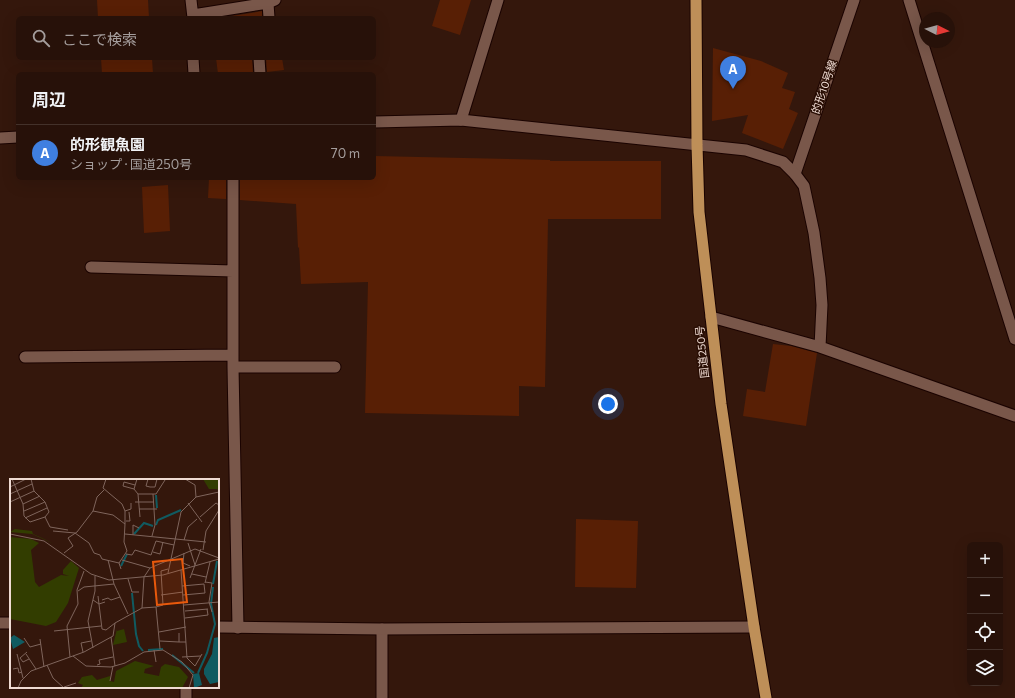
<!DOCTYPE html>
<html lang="ja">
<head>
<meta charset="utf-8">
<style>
  :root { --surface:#271109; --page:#331f17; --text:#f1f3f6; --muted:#a49d9c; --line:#43312a; --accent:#f591d2 }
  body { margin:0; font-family:Commissioner,"Noto Sans JP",sans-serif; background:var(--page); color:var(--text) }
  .controls { position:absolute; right:12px; bottom:12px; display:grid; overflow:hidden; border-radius:6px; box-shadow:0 4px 16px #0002 }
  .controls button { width:36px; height:36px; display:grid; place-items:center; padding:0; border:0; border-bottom:1px solid var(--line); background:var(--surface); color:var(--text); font:20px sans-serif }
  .compass { position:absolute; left:919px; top:12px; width:36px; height:36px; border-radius:50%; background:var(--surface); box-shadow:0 4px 16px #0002; rotate:96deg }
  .you { position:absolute; left:608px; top:404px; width:14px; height:14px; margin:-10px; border:3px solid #fff; border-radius:50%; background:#1a73e8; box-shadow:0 0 0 6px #1a73e833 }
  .badge { display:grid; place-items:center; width:26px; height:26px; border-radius:50%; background:var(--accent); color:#fff; font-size:13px; font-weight:700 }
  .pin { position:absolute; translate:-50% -33px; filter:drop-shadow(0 1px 2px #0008) }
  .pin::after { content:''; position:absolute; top:21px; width:14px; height:12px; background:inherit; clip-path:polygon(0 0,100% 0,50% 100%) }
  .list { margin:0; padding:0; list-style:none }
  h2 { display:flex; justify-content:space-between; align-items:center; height:52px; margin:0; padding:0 16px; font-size:17px }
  h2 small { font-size:13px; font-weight:400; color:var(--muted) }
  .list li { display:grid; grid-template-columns:26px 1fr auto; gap:12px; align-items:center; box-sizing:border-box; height:56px; padding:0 16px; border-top:1px solid var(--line) }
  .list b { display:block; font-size:15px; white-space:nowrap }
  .list p { margin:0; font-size:13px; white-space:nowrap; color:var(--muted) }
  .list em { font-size:13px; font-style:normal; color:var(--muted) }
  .icon { flex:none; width:22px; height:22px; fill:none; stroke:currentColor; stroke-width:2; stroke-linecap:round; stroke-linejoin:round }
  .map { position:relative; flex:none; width:1015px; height:698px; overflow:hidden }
  .search { position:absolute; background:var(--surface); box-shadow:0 4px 16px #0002; left:16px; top:16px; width:360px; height:44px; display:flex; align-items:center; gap:10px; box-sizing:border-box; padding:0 14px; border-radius:6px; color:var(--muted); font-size:15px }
  .panel { position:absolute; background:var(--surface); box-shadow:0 4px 16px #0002; left:16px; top:72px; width:360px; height:108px; border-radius:6px }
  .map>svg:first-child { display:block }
  .building { fill:#581f05 }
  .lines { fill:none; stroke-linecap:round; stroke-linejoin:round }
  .service-casing { stroke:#1a0300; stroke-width:13 }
  .minor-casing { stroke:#1a0300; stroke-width:13 }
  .tertiary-casing { stroke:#1a0300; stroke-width:13 }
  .trunk-casing { stroke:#1a0300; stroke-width:13 }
  .service { stroke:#79574a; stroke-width:11 }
  .minor { stroke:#79574a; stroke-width:11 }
  .tertiary { stroke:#79574a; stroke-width:11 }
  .trunk { stroke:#be8f58; stroke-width:11 }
  .labels { text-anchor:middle; stroke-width:3; stroke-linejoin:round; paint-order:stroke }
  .street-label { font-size:11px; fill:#efdbd3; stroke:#290e04 }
  .inset-river { fill:none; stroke:#105b61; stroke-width:2 }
  .inset-road { fill:none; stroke:#7f655c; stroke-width:1 }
  .view { fill:#e8590c; fill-opacity:0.15; stroke:#e8590c; stroke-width:2 }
  .inset-edge { fill:none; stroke:#efdbd3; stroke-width:2 }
</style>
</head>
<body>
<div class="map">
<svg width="1015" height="698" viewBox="0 0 1015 698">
  <rect width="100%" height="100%" fill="#34170c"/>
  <path class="building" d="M97 0H148L149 18H98Z
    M440 0H471L460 35 432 26Z
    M262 11V18H219L257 12Z
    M713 48 761 61 788 73 782 88 795 92 789 109 798 113 783 149 742 133 748 115 712 121Z
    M101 58H152L153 74H102Z
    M216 58H252L253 74H218Z
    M266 58H282L284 70 267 72Z
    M374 156 550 160V161H661V219H548L545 387 519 386V416L365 413 368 282 301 284 299 247 298 248 296 204 240 200V178H374Z
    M209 178H226V199L208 198Z
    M168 185 170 231 144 233 142 187Z
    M773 344 791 346 817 353 806 426 743 416 747 389 765 392Z
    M576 519 638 521 636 588 575 587Z"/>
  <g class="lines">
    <g class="service-casing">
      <path id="service" d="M191 0 193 18
        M268 3 269 18
        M193 15 268 3 275 0
        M193 58 194 74
        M259 58 260 74
        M461 120 498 0
        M795 174 854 0"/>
    </g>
    <g class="minor-casing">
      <path id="minor" d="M909 0 1015 339
        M374 122 461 120 746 150 783 162 795 174 804 186 814 233 820 278 822 305 820 347
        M0 138 18 137
        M233 178V367L238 628
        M91 267 233 271
        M711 317 820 347 1015 416
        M25 357 233 355
        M233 367H335
        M382 629V698
        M186 698V687"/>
    </g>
    <g class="tertiary-casing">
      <path id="tertiary" d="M0 623H11
        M218 627 382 629 754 627"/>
    </g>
    <g class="trunk-casing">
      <path id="trunk" d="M696 0 697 145 699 212 721 404 754 627 766 698"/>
    </g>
    <use href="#service" class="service"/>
    <use href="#minor" class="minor"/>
    <use href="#tertiary" class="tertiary"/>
    <use href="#trunk" class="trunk"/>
  </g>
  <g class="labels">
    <g class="street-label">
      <text transform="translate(824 87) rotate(-71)" y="4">的形10号線</text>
      <text transform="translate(702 352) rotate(-96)" y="4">国道250号</text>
    </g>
  </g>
  <g transform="translate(10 479)">
    <rect width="209" height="209" fill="#34170c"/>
    <path d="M193 0H209V13L207 10H199ZM5 50 22 52 23 55 32 59 44 65 22 55 0 53ZM0 58 21 60 29 64 21 71 25 103 29 108 51 96 59 97 53 95V91L61 82 69 89 58 124 46 143 36 147 0 140ZM107 150V152L114 150 117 163 103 166ZM125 182 144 187 135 190 134 194 149 197 151 188 155 185 169 188 178 198 172 209H71L73 206 68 204 72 198 82 196 87 201 100 197V202L104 203 106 192Z" fill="#323d00"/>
    <path d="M4 156 15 163 3 170 0 159ZM209 158V203L200 205 194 195V190L202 175 204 159ZM189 194 192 206 184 209 183 195Z" fill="#105b61"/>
    <path class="inset-river" d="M146 16 147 29M146 46 148 41 171 31M124 55 134 44 143 47M111 87 117 75M203 105 207 82M122 114 126 155 129 167 133 172M138 171 153 170M162 176 184 194M188 194 197 174 205 145 201 125 203 108"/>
    <path class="inset-road" d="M2 0 13 25 14 37 20 43 35 38 39 33 35 23 24 12 21 0M96 0 93 9 112 25 115 32V45M127 0 124 10 128 15 130 38M138 0 136 7 140 8H145L147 0M175 0 185 6 186 18M0 8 16 0M124 10 113 7 114 3 125 6M0 15 22 5M128 15H146L155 1M0 23 24 12M125 23H144M178 24 192 43M13 25 30 17M129 30H147M14 32 35 23M83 32 103 36 115 45 114 63 117 72 109 84 111 90M115 32 121 30V24M35 38 40 48 58 51M190 38 206 24 209 26M15 39 37 29M116 42H120L119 33M43 52 65 54 79 64 84 74 90 76 92 80 109 84M0 55 34 62 81 95 99 101 153 96 209 80M115 55 196 63M123 56V46L129 49M142 57 145 46 143 15M174 61 178 48 187 40M178 64 185 86 180 99M193 71 196 52 209 31M143 73 150 75 153 63M54 74 63 67 58 59 67 53 83 32 87 18 94 11M174 74 173 84 180 87M116 75 122 76 125 71 141 76 146 62 164 66M98 81 104 105 118 135M112 81 140 89M185 86 191 70M171 91 177 179 185 187 192 175M158 94 171 33 186 18 209 13M182 95 196 98M118 100 122 113H129M195 103 202 104 199 123 202 133M195 104 200 83M172 107 194 105 195 114 173 116M68 112 74 108 104 105M151 116 173 113M88 117 92 150 96 151 105 144M83 121 89 125 95 123M92 121 98 119 101 121 110 118M174 126 209 123M146 128 153 126 151 92 158 90M132 129 146 128 150 170M175 132 198 130M175 139 198 136 197 130M44 152 91 147M149 153 176 148M169 154V163H176M101 158 105 187M14 159 20 168 31 165M30 160 34 188M150 162 169 163M83 169 78 142 85 112V97M144 171 146 183M17 173 10 179 13 183 19 180M73 173 71 164 81 162M7 175 13 199M16 175 26 190M63 177 76 187 101 188 115 184 134 173 153 171 172 183 183 196 179 209M60 178 57 147 68 125 67 111 74 92M172 178 191 177M37 186 43 199 54 209M87 186 90 185 89 181 103 178M3 190 8 189 9 194 12 193M100 202 103 187M54 208 66 204M8 209 11 202 21 192 74 173 103 157 105 144 132 129 134 98 140 89 185 70 209 79"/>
    <path class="view" d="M172 80 177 123 147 126 143 83Z"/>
    <rect width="209" height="209" class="inset-edge"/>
  </g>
</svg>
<div class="controls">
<button>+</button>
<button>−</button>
<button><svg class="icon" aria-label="locate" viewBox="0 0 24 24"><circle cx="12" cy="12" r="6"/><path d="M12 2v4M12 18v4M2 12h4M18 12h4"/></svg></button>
<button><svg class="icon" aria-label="layers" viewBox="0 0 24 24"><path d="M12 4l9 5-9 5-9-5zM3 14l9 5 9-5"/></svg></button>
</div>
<svg class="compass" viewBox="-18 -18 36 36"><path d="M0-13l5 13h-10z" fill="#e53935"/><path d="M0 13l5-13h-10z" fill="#a49d9c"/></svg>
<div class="you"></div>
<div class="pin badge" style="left:733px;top:89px;background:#3f7fe0">A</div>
<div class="search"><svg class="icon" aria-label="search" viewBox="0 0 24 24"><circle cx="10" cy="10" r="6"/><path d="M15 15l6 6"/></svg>ここで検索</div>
<section class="panel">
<h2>周辺<small></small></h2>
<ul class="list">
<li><span class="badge" style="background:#3f7fe0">A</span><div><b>的形観魚園</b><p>ショップ · 国道250号</p></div><em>70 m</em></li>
</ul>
</section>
</div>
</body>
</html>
